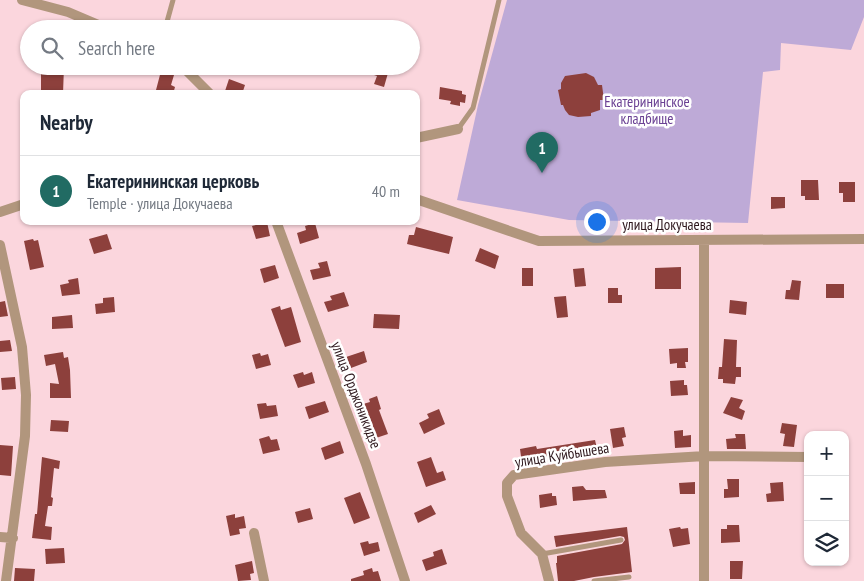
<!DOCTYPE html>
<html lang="en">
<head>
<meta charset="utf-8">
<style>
  :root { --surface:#fff; --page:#f2f2f3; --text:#1f2937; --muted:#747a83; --line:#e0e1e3; --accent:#216b63 }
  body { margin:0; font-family:"PT Sans Narrow",sans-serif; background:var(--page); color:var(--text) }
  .controls { position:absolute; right:15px; bottom:15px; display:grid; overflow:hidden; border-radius:10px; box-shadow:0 1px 4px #0004 }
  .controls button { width:45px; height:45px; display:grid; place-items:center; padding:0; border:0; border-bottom:1px solid var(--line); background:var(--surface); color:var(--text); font:25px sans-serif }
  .you { position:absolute; left:596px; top:221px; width:18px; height:18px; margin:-12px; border:4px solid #fff; border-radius:50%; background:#1a73e8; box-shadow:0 0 0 8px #1a73e833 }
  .badge { display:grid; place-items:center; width:32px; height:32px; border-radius:50%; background:var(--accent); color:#fff; font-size:16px; font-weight:700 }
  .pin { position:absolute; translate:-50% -41px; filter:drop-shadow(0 1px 2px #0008) }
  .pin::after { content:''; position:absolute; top:26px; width:18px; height:15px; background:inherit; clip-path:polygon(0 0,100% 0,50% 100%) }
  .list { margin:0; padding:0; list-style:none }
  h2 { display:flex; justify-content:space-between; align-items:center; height:65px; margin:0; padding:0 20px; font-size:21px }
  h2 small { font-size:16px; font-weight:400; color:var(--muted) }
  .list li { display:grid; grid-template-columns:32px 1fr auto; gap:15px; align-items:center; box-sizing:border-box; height:70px; padding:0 20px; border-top:1px solid var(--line) }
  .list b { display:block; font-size:19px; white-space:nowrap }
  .list p { margin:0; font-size:16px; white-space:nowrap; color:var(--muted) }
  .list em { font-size:16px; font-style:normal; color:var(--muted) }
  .icon { flex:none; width:28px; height:28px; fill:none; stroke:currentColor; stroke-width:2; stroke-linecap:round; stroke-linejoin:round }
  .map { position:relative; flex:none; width:864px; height:581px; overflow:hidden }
  .search { position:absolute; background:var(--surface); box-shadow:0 1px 4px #0004; left:20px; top:20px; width:400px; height:55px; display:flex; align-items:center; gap:12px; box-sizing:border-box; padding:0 18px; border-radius:28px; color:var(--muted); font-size:19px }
  .panel { position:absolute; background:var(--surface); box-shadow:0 1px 4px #0004; left:20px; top:90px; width:400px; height:135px; border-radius:10px }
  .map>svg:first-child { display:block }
  .green { fill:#beaad7 }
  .building { fill:#8d403c }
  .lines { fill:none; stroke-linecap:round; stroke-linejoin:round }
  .service { stroke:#b1967d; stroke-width:5 }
  .minor { stroke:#b1967d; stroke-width:10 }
  .labels { text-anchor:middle; stroke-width:5; stroke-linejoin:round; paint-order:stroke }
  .park-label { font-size:15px; fill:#6a4093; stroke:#fff }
  .street-label { font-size:15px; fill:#2e181d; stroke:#fff }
</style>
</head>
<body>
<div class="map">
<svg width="864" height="581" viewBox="0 0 864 581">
  <rect width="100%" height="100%" fill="#fbd6dd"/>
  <path class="green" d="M507 0H864V17L851 50 781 43 780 70 763 72 748 223 569 220 457 200 478 105Z"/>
  <path class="building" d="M41 66H64L63 94H41Z
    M377 66H390L384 87 374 84 377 76 374 75Z
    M161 71 174 75 171 85 175 87 173 94 156 90Z
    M586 73 594 77 598 85H602L604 100H600V110L591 113V116L578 117 569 115 565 110 563 105H561L558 90 561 89V83L565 76Z
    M229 79 245 85 242 94H224Z
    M440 87 462 91V94L466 95 465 103 460 102V106L450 104 451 101 439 99Z
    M801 180H818L819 200H805V196H801Z
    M839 182H855V202H843V193H839Z
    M771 197H785V208L771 209Z
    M267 222 270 236 256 239 252 226Z
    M315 223 319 238 300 244 297 233 306 230 305 226Z
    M416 227 453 237 449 254 407 244 409 235H414Z
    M107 234 112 249 94 254 89 239Z
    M33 239 34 241 38 240 44 267 30 270 24 241Z
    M480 248 499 256 495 269 475 261Z
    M327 261 331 276 313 280 310 270 320 268 318 263Z
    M275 265 279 278 264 283 260 269Z
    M681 267V289H655V268Z
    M522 268H533V286H522Z
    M584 268 586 286 575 287 573 269Z
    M78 278 80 294 62 296 60 285 69 283 68 280Z
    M792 280 801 281 799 300 785 299 786 290H790Z
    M826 284H844V298H826Z
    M608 288H618V295H622V303H608Z
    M344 292 349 306 328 312 324 302 332 300 330 296Z
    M566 296 568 317 557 318 554 297Z
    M114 297 115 312 96 314 95 304 103 303V298Z
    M730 300 747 302 746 315 729 313Z
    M5 301 8 316 0 317V302Z
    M280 306 281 310 291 307 301 342 285 347 271 309Z
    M374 314 400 315 399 329 373 328Z
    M72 315 73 328 52 329V317Z
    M724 339 737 340 736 367H741V377H736L735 384 723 383V379H718L719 367H722Z
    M10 340 12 351 0 352V341Z
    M688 348V362H685L686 368H677V363L670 364 669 349Z
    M364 351 367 362 351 368 346 357Z
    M63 352 64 358 68 357 70 370 71 398H50V383L59 384 55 364 46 366 44 355Z
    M260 353 261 356 268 354 271 365 256 369 252 355Z
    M303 372 304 375 312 372 315 383 298 388 293 375Z
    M15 377 16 389 2 390 1 378Z
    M684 380V385H687L688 395 671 396 670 381Z
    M377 396 381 409 379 410 388 434 373 439 364 415 360 416 356 406 370 402 369 399Z
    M731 397 743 400 739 408 745 411 742 420 723 413Z
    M325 401 329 412 309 419 305 407Z
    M266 403 267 406 276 405 278 416 260 419 257 404Z
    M439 409 445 424 424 434 419 423 429 418 427 414Z
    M51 420 69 421 68 432 50 431Z
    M782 423 797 425 794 447 783 446 785 434 780 433Z
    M624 427 626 437 622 438 624 446 613 448 610 429Z
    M683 430V436L691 435V447L675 448 674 431Z
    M735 434H745L746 449H727L726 439 736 438Z
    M269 436 271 440 277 439 280 450 263 454 259 439Z
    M595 440 598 453 558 459 557 455 538 458 539 462 522 464 520 449 536 446 537 449Z
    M340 441 344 453 325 460 321 448Z
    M0 445 13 446 11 476 0 475Z
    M42 457 60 461 59 469 54 468 51 497 53 498 52 506H48L45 526 52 527 51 540 32 538 35 514H37Z
    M431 457 437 473 443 471 446 480 426 487 417 462Z
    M727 479H739V497L724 498V489H728Z
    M695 482V494H680L679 483Z
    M783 482 784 501 767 502 766 494 771 493 770 483Z
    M583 486 586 490H605L607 498 573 501 572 487Z
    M360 492 370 518 354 524 344 498Z
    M552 493V496H556L557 505 540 508 539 495Z
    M431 505 436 514 418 523 414 513Z
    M310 508 313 519 298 523 295 512Z
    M235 514V518L244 516 246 528 239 529 240 534 230 536 226 516Z
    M727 525H739L740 542 721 543V529H727Z
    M627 527 632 572 594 577 574 581H558L556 563H557V556L622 544 625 540 624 537 620 536 556 547 554 536Z
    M680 527 681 529 688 528 690 544 673 547 669 529Z
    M368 541 369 544 378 542 380 551 364 556 360 543Z
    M64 548 65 563 46 564 45 549Z
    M442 549 447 564 426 571 422 560 434 556 433 552Z
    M252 561 254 573 250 574 251 580 238 581 235 565Z
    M730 561H743L742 579H730Z
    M15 568 35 569 34 581H14Z
    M372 568 373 572 378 571 381 581H351V579L364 575 363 571Z"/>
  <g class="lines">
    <path class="service" d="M165 29 173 0
      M458 129 473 108 499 0
      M542 554 621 540
      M594 581 629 577"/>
    <path class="minor" d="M22 0 68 12 108 29
      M182 66 210 94
      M416 138 458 129
      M416 199 539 241 864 239
      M0 212 24 204
      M276 221 366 464 405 581
      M0 245 22 347 26 395 25 436 6 581
      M254 533 264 581
      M0 537 13 538
      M549 581 542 554 521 533 507 496V483L514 475 605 462 705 456 808 457
      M704 581V240"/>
  </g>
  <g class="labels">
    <g class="park-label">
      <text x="647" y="107">Екатерининское<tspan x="647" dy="17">кладбище</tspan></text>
    </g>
    <g class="street-label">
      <text x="667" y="230">улица Докучаева</text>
      <text transform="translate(356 395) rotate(69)" y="5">улица Орджоникидзе</text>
      <text transform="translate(562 455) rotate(-9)" y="5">улица Куйбышева</text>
    </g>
  </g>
</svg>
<div class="controls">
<button>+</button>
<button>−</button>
<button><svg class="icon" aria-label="layers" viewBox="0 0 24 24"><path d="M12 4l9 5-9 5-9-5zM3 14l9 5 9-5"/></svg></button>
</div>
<div class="you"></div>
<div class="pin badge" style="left:542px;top:173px">1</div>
<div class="search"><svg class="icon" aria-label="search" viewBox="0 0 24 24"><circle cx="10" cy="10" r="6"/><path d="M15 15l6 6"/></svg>Search here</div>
<section class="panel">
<h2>Nearby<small></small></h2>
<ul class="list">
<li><span class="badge">1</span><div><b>Екатерининская церковь</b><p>Temple · улица Докучаева</p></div><em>40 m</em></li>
</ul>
</section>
</div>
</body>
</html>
